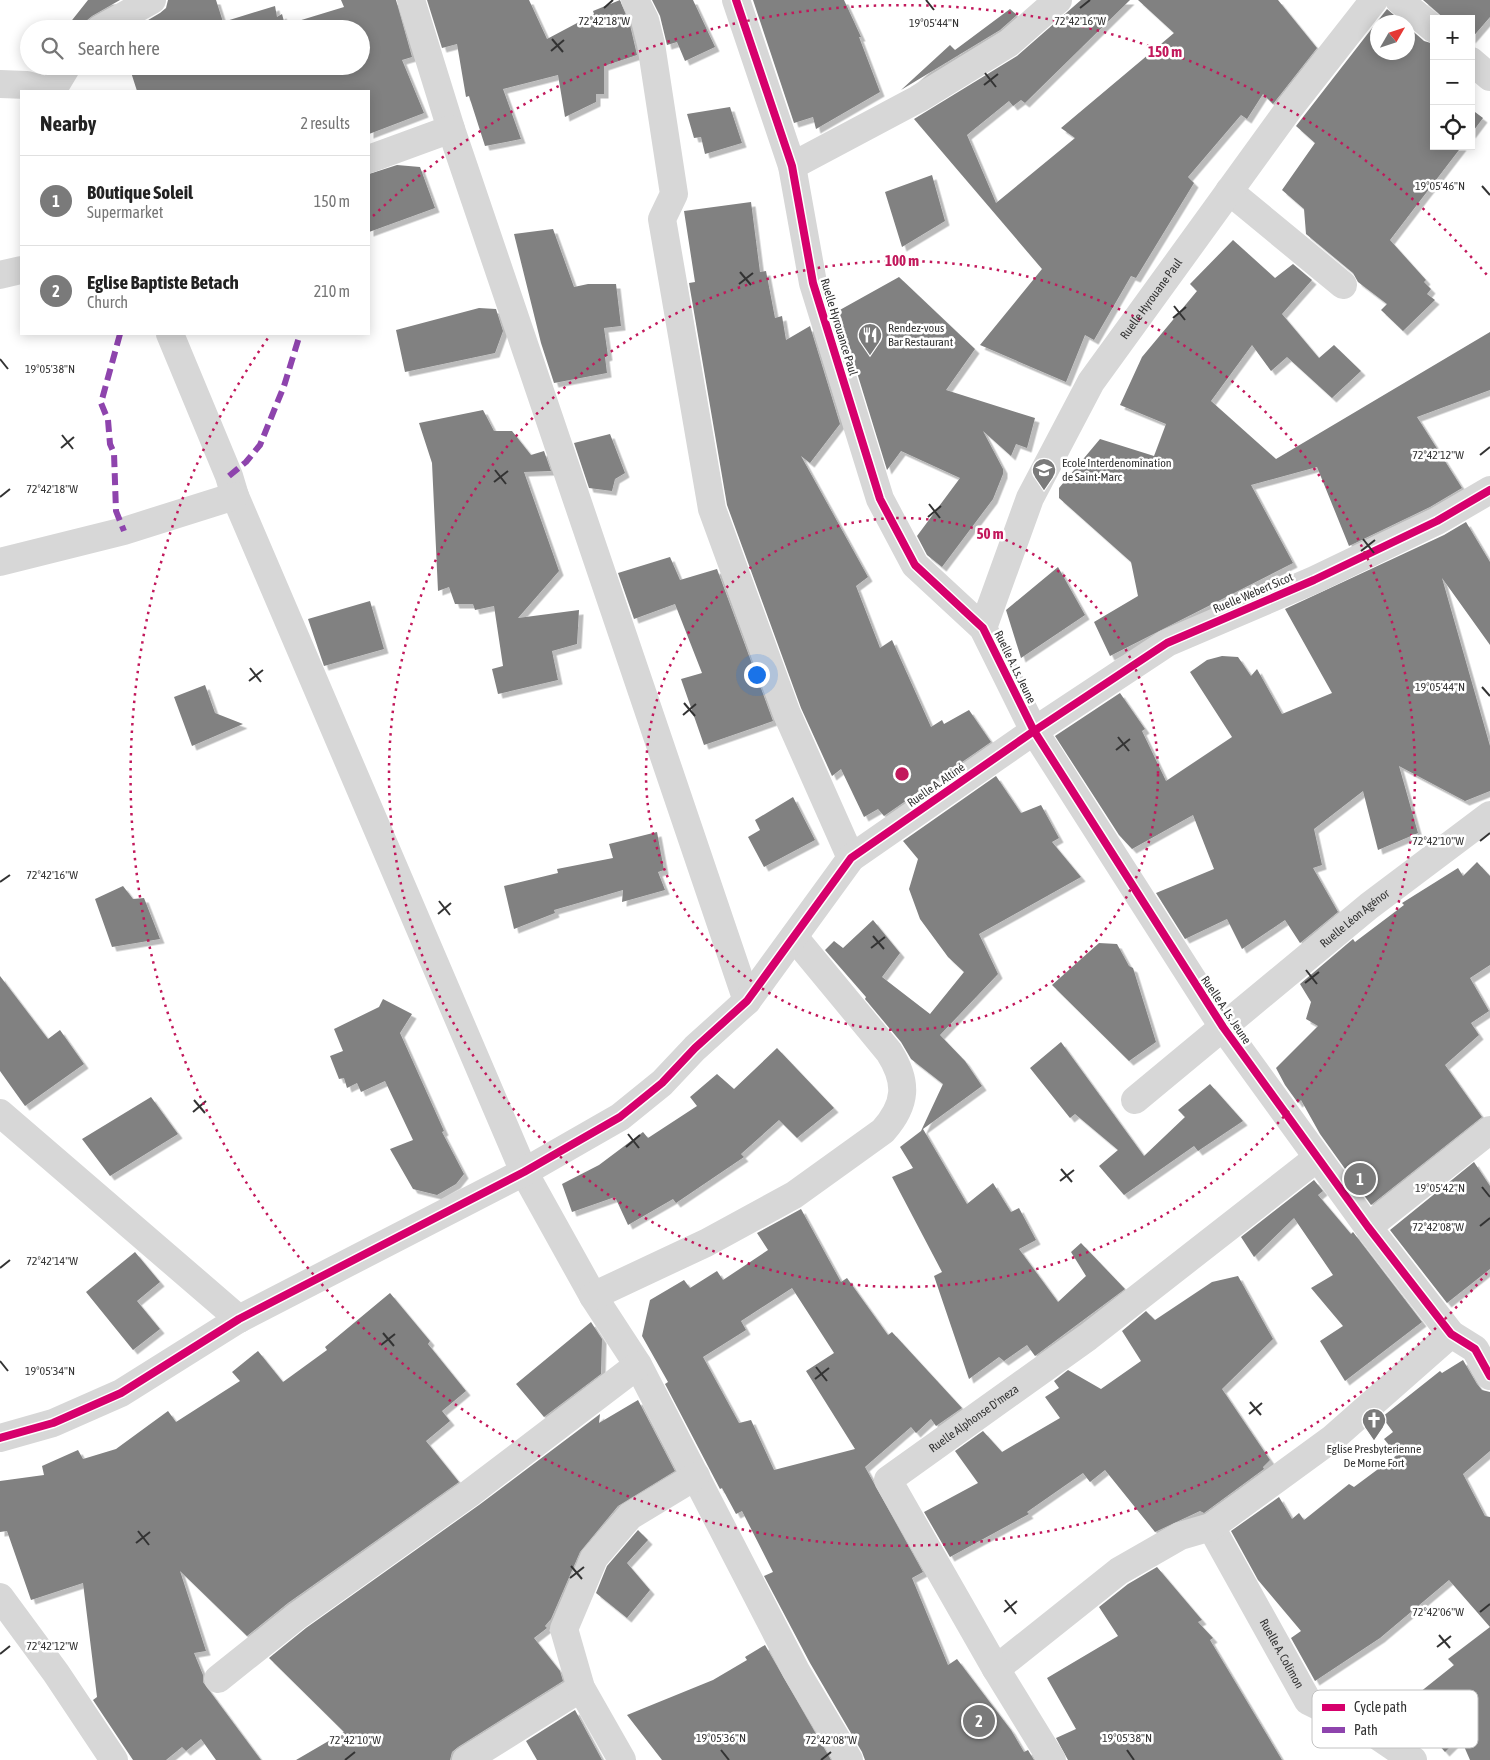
<!DOCTYPE html>
<html lang="en">
<head>
<meta charset="utf-8">
<style>
  :root { --surface:#fff; --page:#f2f2f2; --text:#222; --muted:#767676; --line:#e0e0e0; --accent:#7a7a7a }
  body { margin:0; font-family:"Asap Condensed",sans-serif; background:var(--page); color:var(--text) }
  .controls { position:absolute; right:15px; top:15px; display:grid; overflow:hidden; border-radius:0px; box-shadow:0 2px 12px #0003 }
  .controls button { width:45px; height:45px; display:grid; place-items:center; padding:0; border:0; border-bottom:1px solid var(--line); background:var(--surface); color:var(--text); font:25px sans-serif }
  .compass { position:absolute; left:1370px; top:15px; width:45px; height:45px; border-radius:50%; background:var(--surface); box-shadow:0 2px 12px #0003; rotate:51deg }
  .you { position:absolute; left:756px; top:674px; width:18px; height:18px; margin:-12px; border:4px solid #fff; border-radius:50%; background:#1a73e8; box-shadow:0 0 0 8px #1a73e833 }
  .badge { display:grid; place-items:center; width:32px; height:32px; border-radius:50%; background:var(--accent); color:#fff; font-size:16px; font-weight:700 }
  .pin { position:absolute; translate:-50% -50%; border:2px solid #fff; box-shadow:0 1px 5px #0006 }
  .list { margin:0; padding:0; list-style:none }
  h2 { display:flex; justify-content:space-between; align-items:center; height:65px; margin:0; padding:0 20px; font-size:21px }
  h2 small { font-size:16px; font-weight:400; color:var(--muted) }
  .list li { display:grid; grid-template-columns:32px 1fr auto; gap:15px; align-items:center; box-sizing:border-box; height:90px; padding:0 20px; border-top:1px solid var(--line) }
  .list b { display:block; font-size:19px; white-space:nowrap }
  .list p { margin:0; font-size:16px; white-space:nowrap; color:var(--muted) }
  .list em { font-size:16px; font-style:normal; color:var(--muted) }
  .icon { flex:none; width:28px; height:28px; fill:none; stroke:currentColor; stroke-width:2; stroke-linecap:round; stroke-linejoin:round }
  .map { position:relative; flex:none; width:1490px; height:1760px; overflow:hidden }
  .search { position:absolute; background:var(--surface); box-shadow:0 2px 12px #0003; left:20px; top:20px; width:350px; height:55px; display:flex; align-items:center; gap:12px; box-sizing:border-box; padding:0 18px; border-radius:28px; color:var(--muted); font-size:19px }
  .panel { position:absolute; background:var(--surface); box-shadow:0 2px 12px #0003; left:20px; top:90px; width:350px; height:245px; border-radius:0px }
  .map>svg:first-child { display:block }
  .building { fill:#818181; fill-rule:evenodd; filter:url(#shadow) }
  .lines { fill:none; stroke-linecap:round; stroke-linejoin:round }
  .minor { stroke:#d7d7d7; stroke-width:28 }
  .quiet { stroke:#8e44ad; stroke-width:6; stroke-dasharray:12 6; stroke-linecap:butt }
  .cycleway-casing { stroke:#fff; stroke-width:11 }
  .cycleway { stroke:#d6006c; stroke-width:8 }
  .ticks { fill:none; stroke:#333; stroke-width:2 }
  .ring { fill:none; stroke:#c2185b; stroke-width:2.5; stroke-dasharray:2.5 5 }
  .labels { text-anchor:middle; stroke-width:5; stroke-linejoin:round; paint-order:stroke }
  .street-label { font-size:12px; fill:#333; stroke:#fff }
  .poi-label { font-size:12px; fill:#333; stroke:#fff; text-anchor:start }
  .key { fill:#fff; stroke:#c2c2c2; stroke-width:1 }
  .key-label { font-size:14px; fill:#333 }
  .ticks-label { font-size:12px; text-anchor:middle; fill:#333; stroke:#fff; stroke-width:5; stroke-linejoin:round; paint-order:stroke }
  .centre { fill:#c2185b; stroke:#fff; stroke-width:2.5 }
  .ring-label { font-size:15px; text-anchor:middle; font-weight:bold; fill:#c2185b; stroke:#fff; stroke-width:5; stroke-linejoin:round; paint-order:stroke }
</style>
</head>
<body>
<div class="map">
<svg width="1490" height="1760" viewBox="0 0 1490 1760">
  <defs>
    <filter id="shadow"><feDropShadow dx="4.5" dy="4.5" stdDeviation="0" flood-color="#0004"/></filter>
  </defs>
  <rect width="100%" height="100%" fill="#fff"/>
  <path class="building" d="M88 0H120L92 16 86 21 84 29H65Z
    M168 0H216L223 22 275 6 277 17 282 14 285 25 344 7 341 0H396L412 57 402 60 424 113 369 134V91H137L129 66H361V29H133L160 13 166 8Z
    M427 0H529L547 39 594 14 593 11 620 0 630 25 637 55 604 66V94H596V102L565 117 558 75 503 89 521 139 485 146 469 96 466 97 457 44 442 48Z
    M652 0H693L715 47 685 61 677 42 667 45 660 16Z
    M753 0H844L861 37H859L880 92 816 129 813 117 794 123Z
    M1081 0H1130L1025 103 1021 100 1013 106 1009 101 967 135 996 203 1075 138 1061 128 1174 33 1138 0H1278L1317 48 1273 104 1263 94 1247 119 1241 115 1188 177 1194 183 1136 278 1131 276 1094 340 1085 335 1066 382 980 345 1042 269 914 119 1017 56Z
    M1423 0H1490V17L1471 39V19H1445Z
    M1010 9 1017 15 1000 30 901 90 950 45 955 50Z
    M1387 9 1402 22H1378V52H1408V27L1424 41 1434 44V146H1462L1390 240 1426 280 1424 282 1431 289 1427 294 1435 300 1403 331 1381 310 1387 304 1358 282 1353 273 1306 234 1304 209 1282 190 1315 143 1296 126Z
    M730 107 742 143 705 154 701 137 694 138 687 114Z
    M1471 109 1483 118 1471 134Z
    M397 165 420 167 435 208 369 232V174Z
    M932 175 945 221 902 247 885 192Z
    M751 202 760 272 766 271 775 318 782 316 786 340 810 326 840 424 810 463 801 456 868 577 856 586 880 648 892 640 931 727 942 720 944 724 969 710 991 742 884 816 878 809 864 817 841 769 832 776 801 708 727 505 689 283 695 282 684 211Z
    M553 229 574 287 588 284H616L621 326 604 328 608 356 605 357 607 373 554 383 541 343 514 234Z
    M1233 240 1275 278 1293 264 1312 280 1282 314 1319 358 1334 345 1361 371 1332 398 1287 357 1271 371 1252 345 1211 401 1276 459 1490 332V390L1417 417 1462 488 1430 507 1349 546 1317 467 1251 485 1293 563 1110 656 1094 622 1138 596 1131 562 1059 498V488L1100 439 1154 456 1166 424 1120 405 1142 357 1197 291 1190 284Z
    M899 277 975 349 946 390 1035 418 1027 448 1016 444 1011 456 983 431 1003 469V474L993 499 942 567 927 555 917 536 960 478 901 451 887 470 838 311Z
    M479 308 496 309 503 331 495 353 405 372 396 330Z
    M483 410 494 431H512L531 455 544 451 551 471 524 472 559 571 518 618 579 610 577 644 552 651 558 680 498 694 492 669 503 666 494 606 475 610 473 604H455L449 587 438 591 432 463 419 423Z
    M610 434 625 473 615 479 612 491 589 488 574 443Z
    M1466 522 1490 562V645L1442 578 1490 746V791L1465 801 1399 766 1418 833 1378 850 1363 791 1314 829 1322 865 1313 868 1338 912 1300 943 1285 920 1242 949 1227 919 1185 939 1156 893 1214 869 1193 815 1132 849 1119 835 1055 736 1120 693 1145 729 1142 731 1166 781 1232 737 1190 672 1207 660 1222 656 1238 657 1251 676 1257 669 1282 714 1332 693 1285 609 1444 535Z
    M670 557 680 580 717 569 773 721 704 745 681 679 702 673 675 604 634 619 618 573Z
    M1058 567 1085 615 1021 658 1006 610Z
    M370 601 384 649 324 666 308 619Z
    M205 685 215 713 243 724 192 746 174 697Z
    M996 776 1021 813 1041 805 1059 838 1052 842 1081 877 979 934 998 974 940 1035 965 1061 982 1086 923 1129 967 1204 993 1183 1011 1212 1019 1208 1036 1240 1019 1249 1058 1302 1086 1276 1071 1252 1081 1243 1125 1289 1035 1356 1027 1345 1004 1361 999 1357 969 1379 934 1276 942 1272 892 1177 913 1168 900 1147 921 1131 943 1084 911 1059 901 1042 865 999 866 997 825 950 834 941 843 948 873 920 900 953 882 977 930 1014 964 972 948 957 920 919 909 889 918 859 903 841Z
    M793 797 815 840 764 867 748 837 760 830 755 820Z
    M657 832 664 870 658 872 665 890 622 902 623 890 554 910 555 913 514 929 504 886 558 873 557 869 613 858 609 844Z
    M1477 862 1490 876V965L1470 978 1489 1011 1471 1023 1479 1035 1445 1065 1482 1117 1371 1205 1320 1134 1301 1100 1298 1103 1285 1085 1276 1068 1318 1026 1306 1019 1311 1002 1300 984 1353 939 1355 942 1404 905 1402 903 1458 868 1463 876Z
    M123 886 133 899 144 898 160 939 112 947 95 899Z
    M1099 943 1117 944 1129 966 1133 968 1156 1042 1129 1061 1052 985Z
    M0 976 48 1039 60 1030 84 1064 25 1106 0 1071Z
    M383 999 412 1014 400 1033 444 1131 442 1132 464 1174 456 1184 437 1195 413 1189 390 1149 413 1140 385 1081 361 1092 357 1083 347 1088 344 1078 339 1079 330 1056 343 1051 334 1029 379 1007Z
    M1061 1042 1144 1156 1185 1117 1178 1110 1210 1084 1243 1121 1198 1151 1194 1146 1124 1195 1099 1166 1118 1150 1075 1114 1070 1118 1030 1068Z
    M777 1048 834 1108 797 1138 779 1120 741 1154 744 1157 676 1203 673 1199 628 1225 615 1197 572 1212 562 1184 599 1165 643 1132 648 1138 697 1106 690 1097 717 1074 734 1089Z
    M151 1097 178 1134 110 1176 82 1139Z
    M1474 1162 1490 1186V1269L1447 1303 1390 1230Z
    M1314 1180 1323 1191 1318 1195 1351 1234 1353 1232 1422 1322 1345 1381 1320 1341 1343 1326 1311 1288 1333 1275 1294 1218 1254 1257 1241 1237Z
    M801 1209 841 1282 847 1278 888 1335 892 1332 962 1408 936 1426 931 1419 916 1433 911 1427 865 1467 923 1572 912 1578 948 1665 957 1659 1011 1730 1024 1752 1028 1750 1034 1760H865L862 1752 810 1663 764 1576 773 1572 742 1511 736 1514 722 1488 720 1489 665 1384 668 1382 642 1336 650 1300 684 1280 690 1288 717 1271 723 1280 768 1250 757 1233ZM792 1288 834 1353 806 1371 855 1449 774 1470 751 1420 739 1423 703 1357 746 1330 741 1321Z
    M135 1252 160 1282 137 1301 160 1329 133 1350 86 1292Z
    M1238 1276 1273 1339 1222 1389 1270 1460 1263 1467 1264 1469 1204 1513 1200 1511 1155 1532 1105 1470 1090 1482 1083 1473 1027 1512 1029 1514 950 1557 924 1512 978 1483 955 1451 983 1431 1002 1452 1060 1418 1045 1397 1059 1388 1054 1381 1068 1370 1101 1389 1141 1361 1122 1331 1146 1311 1155 1320 1212 1282Z
    M390 1293 430 1341 428 1344 466 1391 442 1411 450 1421 426 1441 459 1482 288 1603 247 1636 180 1571 206 1651 194 1653 203 1675V1682L261 1760H216L201 1739 186 1751 182 1747 166 1760H133L93 1700 97 1697 83 1583 31 1600 7 1531 0 1532V1481L44 1475 42 1466 78 1450 83 1459 116 1449 168 1411 176 1422 240 1381 232 1372 258 1351 283 1382 327 1350 325 1347Z
    M591 1322 602 1339 601 1374 544 1417 516 1384Z
    M1463 1360 1477 1384 1482 1390 1490 1392V1451L1463 1474 1485 1516 1490 1517V1627L1449 1580 1380 1638 1315 1681 1291 1638 1301 1631 1258 1580 1231 1531 1279 1497 1292 1519 1299 1513 1304 1520 1349 1484 1354 1487 1397 1455 1384 1439 1393 1432 1382 1417 1440 1371 1442 1373Z
    M638 1400 675 1471 618 1506 580 1552 551 1619 545 1626 547 1628 534 1638 560 1671 563 1681 458 1747 452 1752 450 1760H296L344 1732 269 1658 306 1628 479 1505 600 1414 599 1423Z
    M638 1530 648 1540 627 1563 650 1590 627 1618 596 1593 607 1566Z
    M1157 1567 1202 1620 1198 1622 1213 1638 1210 1640 1282 1760H1068L1056 1738 1076 1729 1047 1678 1118 1636 1099 1607 1128 1584Z
    M1490 1627V1760H1470L1460 1737 1445 1752 1426 1730 1413 1741 1408 1738 1390 1716 1454 1665 1448 1659Z
    M765 1645 831 1760H662L627 1715 713 1680 747 1660 745 1657Z
    M575 1710 602 1760H537L526 1741Z"/>
  <g class="lines">
    <g class="minor">
      <path d="M411 0 451 129 747 1001"/>
      <path d="M635 0 645 20 651 44 674 194 662 219 712 509 787 714 851 858"/>
      <path d="M736 0 792 166 813 283 880 499 915 565 983 628 1034 731 1223 1027 1368 1227 1451 1334 1475 1349 1490 1376"/>
      <path d="M1399 0 1434 29"/>
      <path d="M100 29 152 0"/>
      <path d="M1471 61 1490 77"/>
      <path d="M0 84 27 85 49 91"/>
      <path d="M52 91 67 66"/>
      <path d="M369 159 451 129"/>
      <path d="M792 166 918 99 1009 43 1058 0"/>
      <path d="M1229 191 1343 285"/>
      <path d="M0 275 21 270"/>
      <path d="M170 334 229 476 235 496 524 1172 593 1296 638 1365 796 1671 849 1760"/>
      <path d="M0 562 124 531 235 496"/>
      <path id="s1" d="M983 628 1030 498 1091 382 1291 106 1374 0"/>
      <path id="s2" d="M1135 1100 1369 906 1490 815"/>
      <path d="M0 1113 239 1319"/>
      <path d="M1368 1227 1490 1130"/>
      <path d="M593 1296 706 1243 794 1195 883 1131C907 1104 908 1082 889 1052L794 937"/>
      <path d="M0 1438 53 1423 121 1393 239 1319 524 1172 620 1117 662 1083 695 1048 747 1001 851 858 1034 731 1167 643 1314 580 1437 521 1490 490"/>
      <path id="s3" d="M1211 1527 1308 1701 1373 1733 1413 1760"/>
      <path d="M0 1597 56 1673 114 1760"/>
      <path d="M996 1669 1119 1571 1180 1536 1211 1527 1333 1438 1451 1334"/>
      <path d="M218 1679 297 1616 470 1493 638 1365"/>
      <path d="M466 1760 581 1688"/>
      <path d="M622 1760 581 1688 564 1629 594 1558 630 1516 696 1476"/>
      <path id="s4" d="M1052 1760 996 1669 888 1480 1088 1337 1317 1158"/>
    </g>
    <path class="quiet" d="M120 334 101 403 108 420 110 444 114 453 116 511 124 531
      M229 476 246 462 260 445 284 386 300 334"/>
    <g class="cycleway-casing">
      <path id="cycleway" d="M736 0 792 166 813 283 880 499 915 565 983 628 1034 731 1223 1027 1368 1227 1451 1334 1475 1349 1490 1376
        M0 1438 53 1423 121 1393 239 1319 524 1172 620 1117 662 1083 695 1048 747 1001 851 858 1034 731 1167 643 1314 580 1437 521 1490 490"/>
    </g>
    <use href="#cycleway" class="cycleway"/>
  </g>
  <path class="ticks" d="M926 0 934 10M604 8 613 0M1080 8 1090 0M552 39 563 52M551 51 564 40M985 73 996 87M984 85 998 74M1482 186 1490 195M740 272 751 285M739 284 753 273M1174 306 1185 320M1173 318 1186 307M0 359 8 369M62 435 73 449M61 448 74 437M1480 455 1490 447M495 470 506 484M494 482 508 471M0 497 10 489M929 504 940 518M928 517 941 506M1363 539 1374 553M1361 551 1375 540M250 668 261 682M249 681 263 670M1482 687 1490 696M684 703 695 716M683 715 696 704M1118 737 1129 751M1116 750 1130 739M1480 841 1490 833M0 882 10 875M439 901 450 915M438 914 451 903M873 936 884 949M871 948 885 937M1306 970 1317 984M1305 983 1319 972M194 1100 205 1113M193 1112 206 1101M628 1134 639 1148M626 1147 640 1135M1061 1169 1072 1182M1060 1181 1074 1170M1482 1187 1490 1197M1480 1226 1490 1218M0 1268 10 1260M383 1333 394 1346M381 1345 395 1334M0 1361 8 1371M816 1367 827 1381M815 1379 829 1368M1250 1402 1261 1415M1249 1414 1262 1403M138 1531 149 1545M136 1543 150 1532M571 1566 582 1579M570 1578 584 1567M1005 1600 1016 1614M1004 1612 1017 1601M1480 1612 1490 1604M1439 1635 1450 1648M1437 1647 1451 1636M0 1654 10 1646M721 1750 729 1760M1127 1750 1134 1760M345 1760 355 1752M821 1760 831 1752"/>
  <g class="ring">
    <circle cx="902" cy="774" r="256"/>
    <circle cx="902" cy="774" r="513"/>
    <path d="M1487 1273A769 769 0 0 1 268 338M373 216A769 769 0 0 1 1487 275"/>
  </g>
  <defs>
    <g id="restaurant-pin" transform="scale(1.25)"><path d="M0 17L-7.5 6A9.5 9.5 0 1 1 7.5 6Z" fill="#7a7a7a" stroke="#fff"/><path d="M-5-6h1v4h1v-4h1v4h1v-4h1v5L-1.5 .5V6h-2V.5L-5-1ZM5-6V6H3V1.5H1.5Q1.5-4 5-6Z" fill="#fff"/></g>
    <g id="school-pin" transform="scale(1.25)"><path d="M0 17L-7.5 6A9.5 9.5 0 1 1 7.5 6Z" fill="#7a7a7a" stroke="#fff"/><path d="M0-5L7-2L0 1L-7-2ZM-4 1L0 2.5L4 1V4Q0 6-4 4Z" fill="#fff"/></g>
    <g id="church-pin" transform="scale(1.25)"><path d="M0 17L-7.5 6A9.5 9.5 0 1 1 7.5 6Z" fill="#7a7a7a" stroke="#fff"/><path d="M-1.2-6h2.4v3.5h3.3v2.4h-3.3V6h-2.4V-.1h-3.3v-2.4h3.3Z" fill="#fff"/></g>
  </defs>
  <g fill-rule="evenodd">
    <use href="#restaurant-pin" x="870" y="335"/>
    <use href="#school-pin" x="1044" y="470"/>
    <use href="#church-pin" x="1374" y="1420"/>
  </g>
  <g class="labels">
    <g class="street-label">
      <text dy="4" stroke="none"><textPath href="#s1" startOffset="372">Ruelle Hyrouane Paul</textPath></text>
      <text transform="translate(839 327) rotate(73)" y="4">Ruelle Hyrouance Paul</text>
      <text transform="translate(1253 593) rotate(-23)" y="4">Ruelle Webert Sicot</text>
      <text transform="translate(1015 667) rotate(64)" y="4">Ruelle A. Ls. Jeune</text>
      <text transform="translate(936 785) rotate(-35)" y="4">Ruelle A. Altiné</text>
      <text dy="4" stroke="none"><textPath href="#s2" startOffset="285">Ruelle Léon Agénor</textPath></text>
      <text transform="translate(1226 1010) rotate(56)" y="4">Ruelle A. Ls. Jeune</text>
      <text dy="4" stroke="none"><textPath href="#s4" startOffset="430">Ruelle Alphonse D'meza</textPath></text>
      <text dy="4" stroke="none"><textPath href="#s3" startOffset="145">Ruelle A. Colimon</textPath></text>
    </g>
    <g class="poi-label">
      <text x="888" y="332">Rendez-vous<tspan x="888" dy="14">Bar Restaurant</tspan></text>
      <text x="1062" y="467">Ecole Interdenomination<tspan x="1062" dy="14">de Saint-Marc</tspan></text>
      <text x="1374" y="1453" text-anchor="middle">Eglise Presbyterienne<tspan x="1374" dy="14">De Morne Fort</tspan></text>
    </g>
  </g>
  <rect x="1312" y="1690" width="166" height="58" rx="8" class="key"/>
  <rect x="1322" y="1704" width="23" height="7" fill="#d6006c"/>
  <rect x="1322" y="1727" width="23" height="6" fill="#8e44ad"/>
  <g class="key-label">
    <text x="1354" y="1712">Cycle path</text>
    <text x="1354" y="1735">Path</text>
  </g>
  <g class="ticks-label">
    <text x="604" y="25">72°42'18"W</text>
    <text x="1080" y="25">72°42'16"W</text>
    <text x="934" y="27">19°05'44"N</text>
    <text x="1440" y="190">19°05'46"N</text>
    <text x="50" y="373">19°05'38"N</text>
    <text x="1438" y="459">72°42'12"W</text>
    <text x="52" y="493">72°42'18"W</text>
    <text x="1440" y="691">19°05'44"N</text>
    <text x="1438" y="845">72°42'10"W</text>
    <text x="52" y="879">72°42'16"W</text>
    <text x="1440" y="1192">19°05'42"N</text>
    <text x="1438" y="1231">72°42'08"W</text>
    <text x="52" y="1265">72°42'14"W</text>
    <text x="50" y="1375">19°05'34"N</text>
    <text x="1438" y="1616">72°42'06"W</text>
    <text x="52" y="1650">72°42'12"W</text>
    <text x="721" y="1742">19°05'36"N</text>
    <text x="1127" y="1742">19°05'38"N</text>
    <text x="355" y="1744">72°42'10"W</text>
    <text x="831" y="1744">72°42'08"W</text>
  </g>
  <circle cx="902" cy="774" r="8" class="centre"/>
  <g class="ring-label">
    <text x="1165" y="57">150 m</text>
    <text x="902" y="266">100 m</text>
    <text x="990" y="539">50 m</text>
  </g>
</svg>
<div class="controls">
<button>+</button>
<button>−</button>
<button><svg class="icon" aria-label="locate" viewBox="0 0 24 24"><circle cx="12" cy="12" r="6"/><path d="M12 2v4M12 18v4M2 12h4M18 12h4"/></svg></button>
</div>
<svg class="compass" viewBox="-18 -18 36 36"><path d="M0-13l5 13h-10z" fill="#e53935"/><path d="M0 13l5-13h-10z" fill="#767676"/></svg>
<div class="you"></div>
<div class="pin badge" style="left:1360px;top:1179px">1</div>
<div class="pin badge" style="left:979px;top:1721px">2</div>
<div class="search"><svg class="icon" aria-label="search" viewBox="0 0 24 24"><circle cx="10" cy="10" r="6"/><path d="M15 15l6 6"/></svg>Search here</div>
<section class="panel">
<h2>Nearby<small>2 results</small></h2>
<ul class="list">
<li><span class="badge">1</span><div><b>B0utique Soleil</b><p>Supermarket</p></div><em>150 m</em></li>
<li><span class="badge">2</span><div><b>Eglise Baptiste Betach</b><p>Church</p></div><em>210 m</em></li>
</ul>
</section>
</div>
</body>
</html>
